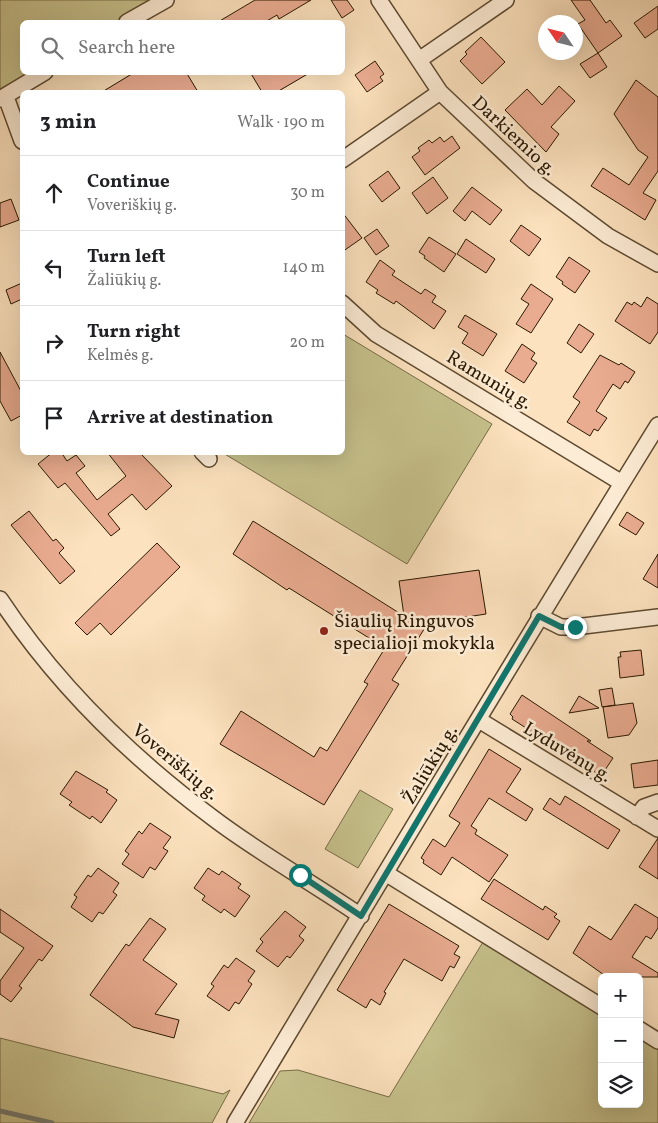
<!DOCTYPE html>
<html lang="en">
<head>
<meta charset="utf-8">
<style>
  :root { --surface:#fff; --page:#f6f6f6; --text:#202124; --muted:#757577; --line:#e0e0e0 }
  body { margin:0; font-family:Vollkorn,serif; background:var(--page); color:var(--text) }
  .controls { position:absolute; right:15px; bottom:15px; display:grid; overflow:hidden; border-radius:8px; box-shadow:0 5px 20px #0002 }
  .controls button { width:45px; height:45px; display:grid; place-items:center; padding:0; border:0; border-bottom:1px solid var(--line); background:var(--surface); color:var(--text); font:25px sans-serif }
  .compass { position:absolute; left:538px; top:15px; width:45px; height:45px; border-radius:50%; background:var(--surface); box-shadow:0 5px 20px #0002; rotate:305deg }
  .stop { position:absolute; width:15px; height:15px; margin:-11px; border:4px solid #0f766e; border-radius:50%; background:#fff }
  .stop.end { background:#0f766e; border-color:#fff; box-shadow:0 1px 5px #0008 }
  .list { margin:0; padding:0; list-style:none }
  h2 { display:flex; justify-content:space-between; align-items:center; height:65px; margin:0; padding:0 20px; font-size:21px }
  h2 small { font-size:16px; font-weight:400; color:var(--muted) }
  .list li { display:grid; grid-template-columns:32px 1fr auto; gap:15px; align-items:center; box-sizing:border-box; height:75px; padding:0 20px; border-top:1px solid var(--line) }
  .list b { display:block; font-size:19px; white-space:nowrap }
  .list p { margin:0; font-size:16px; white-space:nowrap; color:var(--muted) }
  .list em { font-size:16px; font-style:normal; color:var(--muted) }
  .icon { flex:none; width:28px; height:28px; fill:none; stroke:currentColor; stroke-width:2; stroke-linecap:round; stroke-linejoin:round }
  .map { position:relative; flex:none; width:658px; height:1123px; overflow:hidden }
  .search { position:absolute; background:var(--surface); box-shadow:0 5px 20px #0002; left:20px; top:20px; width:325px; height:55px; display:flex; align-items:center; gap:12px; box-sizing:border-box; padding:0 18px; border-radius:8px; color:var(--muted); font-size:19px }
  .panel { position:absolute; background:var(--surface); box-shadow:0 5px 20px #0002; left:20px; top:90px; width:325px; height:365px; border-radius:8px }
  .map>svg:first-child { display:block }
  .green { fill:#c6c18c; stroke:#786c46 }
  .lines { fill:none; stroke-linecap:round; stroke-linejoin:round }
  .stream { stroke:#737a71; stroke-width:5 }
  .building { fill:#eaac91; stroke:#2a1800 }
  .street-casing { stroke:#5e4a30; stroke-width:18 }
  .street { stroke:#fdecd5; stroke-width:15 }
  .route { stroke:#0f766e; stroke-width:6 }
  .poi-dot { fill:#8f2418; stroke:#fdecd5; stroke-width:2 }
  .labels { text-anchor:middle; stroke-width:5; stroke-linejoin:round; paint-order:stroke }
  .street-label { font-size:19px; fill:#2a1800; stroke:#fdecd5 }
  .poi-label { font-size:19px; fill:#2a1800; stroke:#fdecd5; text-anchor:start }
</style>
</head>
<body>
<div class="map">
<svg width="658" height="1123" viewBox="0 0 658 1123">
  <rect width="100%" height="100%" fill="#fce2be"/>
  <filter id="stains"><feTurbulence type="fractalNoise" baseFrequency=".004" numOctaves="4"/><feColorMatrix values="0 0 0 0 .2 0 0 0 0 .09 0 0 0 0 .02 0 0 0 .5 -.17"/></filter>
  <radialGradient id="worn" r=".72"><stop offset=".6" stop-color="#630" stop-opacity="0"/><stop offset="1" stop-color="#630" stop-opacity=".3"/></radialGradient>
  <path class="green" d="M0 0H156L117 22H22V72L30 73 0 89Z
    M343 334 492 424 407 564 223 453 342 452Z
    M360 790 393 809 358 868 325 849Z
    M486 937 602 1007V1104H639V1029L658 1041V1123H249L280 1071 298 1070 389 1097Z
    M0 1038 223 1094 230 1090 212 1123H0Z"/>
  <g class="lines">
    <path class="stream" d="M0 1111 52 1123"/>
  </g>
  <path class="building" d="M255 0H311L279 19 277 15 265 22H218Z
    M331 0H347L354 10 342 18Z
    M571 0H590L606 23 610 20 622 36 598 53 607 67 590 78 580 64 598 53 578 24 585 20Z
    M658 6V29L645 38 634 23Z
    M481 37 505 62 482 84 460 61 467 54 465 52Z
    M375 61 384 74 380 77 383 81 367 92 355 75Z
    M135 72H186L198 92H102Z
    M250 72H311L277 92H262Z
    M636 80 658 97V171L643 193 656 200 645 220 591 186 603 168 629 185 648 157 638 150 614 114Z
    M559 86 575 101 551 127 559 134 546 152 505 110 527 89 542 105Z
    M452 136 460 148 425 175 412 157 420 151 418 148 429 140 432 143 440 137 444 142Z
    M388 171 400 188 382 202 369 185Z
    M433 177 448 198 427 214 412 193Z
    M472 187 502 210 490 225 472 211 465 221 453 211Z
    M11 199 19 220 0 227V203Z
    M342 212 362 238 342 252Z
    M521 225 541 239 529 256 510 241Z
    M377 229 389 246 376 255 364 238Z
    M429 237 456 254 444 272 424 258 425 256 419 252Z
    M466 239 495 259 486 273 457 254Z
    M569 257 590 271 575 293 562 284 563 282 556 277Z
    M380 260 395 271 392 275 421 294 425 289 436 296 432 302 446 311 434 329 396 301 394 304 376 293 378 290 366 282Z
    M22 283V299L11 304 6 290Z
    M531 284 553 299 531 333 516 324 529 304 521 299Z
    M647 297 658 304V332L650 344 615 321 627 302 632 305 634 302 641 307Z
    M465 315 497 334 483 356 462 343 468 333 458 327Z
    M579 324 594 334 581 353 567 343Z
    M522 344 535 353 531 359 537 363 524 383 505 371Z
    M0 352 22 393V415L11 421 0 401Z
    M600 355 619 365 621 363 635 372 628 383 625 381 620 389 613 384 596 411 607 418 598 431 594 429 590 436 567 422 580 402 573 397Z
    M53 452H61L67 461 76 455 85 466 76 473 97 500 126 476 107 452H139L172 486 146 510 132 494 108 514 120 529 111 536 65 483 58 488 38 464Z
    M29 511 53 541 56 539 64 548 59 553 75 571 60 584 11 525Z
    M627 512 644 523 636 535 619 525Z
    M253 521 404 616 399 581 479 570 486 614 428 623 392 680 399 684 324 805 220 744 241 711 314 757 320 747 327 751 368 684 364 682 385 648 289 588 287 590 233 554Z
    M157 543 180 567 111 635 100 623 87 635 75 623Z
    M658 554V588L643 579Z
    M641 650 644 675 620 678 618 657H621L620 652Z
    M612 688 615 705 602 707 599 690Z
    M522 695 591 741H587L613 758 601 776 512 719 513 717 510 714Z
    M579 696 599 708 569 713Z
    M633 703 637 723 629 735 608 738 603 707Z
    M489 749 521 769 506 792 533 809 526 821 489 798 471 826 477 830 475 834 508 855 489 882 452 857 441 875 423 863 424 860 421 858 433 839 445 847 460 823 449 816Z
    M658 760V785L634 788 631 764Z
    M76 771 108 790 106 792 117 800 101 823 92 816 90 819 69 805 72 802 60 794Z
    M565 796 620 830 608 849 543 809 550 798 560 805Z
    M150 823 171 837 163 848 168 851 155 870 150 867 143 878 122 864 129 854 125 851 139 831 142 834Z
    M658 838V879L639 867Z
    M98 868 119 883 113 892 117 895 103 914 99 912 92 922 71 907 77 897 74 895 88 875 91 877Z
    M208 868 219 875 222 871 241 884 238 888 250 896 235 917 224 909 221 913 202 900 205 896 194 888Z
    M494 879 543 910 545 906 557 914 554 917 560 921 548 940 481 899Z
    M389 904 459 946 454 954 460 957 454 968 450 966 442 981 404 959 384 992 386 993 380 1005 371 999 366 1008 337 990Z
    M635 904 658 918V928L651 939 646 936 632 957 658 973V977H607L573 953 589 926 611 940Z
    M0 909 53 946 42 961 39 959 19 986 22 988 11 1002 0 994V981L24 948 0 932Z
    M285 911 306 927 299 936 304 940 290 958 287 956 278 967 256 951 263 942 260 939Z
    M150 918 166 929 143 960 177 984 155 1014 179 1020 174 1038 133 1027 90 995 126 944 129 946Z
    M236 958 255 971 248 981 252 984 239 1004 235 1002 229 1011 207 996 214 986 211 984 224 965 228 968Z"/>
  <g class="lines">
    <g class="street-casing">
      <path id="street" d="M379 0 440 92 534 181 608 236 658 264
        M127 22 166 0
        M419 60 506 0
        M6 97 22 141
        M0 99 45 72
        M342 160 440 92
        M342 303 376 334 622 483
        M202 452 209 459
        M0 599C56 684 131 757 213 818 259 853 313 883 361 916
        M539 616 561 627H575L658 617
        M479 720 658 829
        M637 817 644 807 658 802
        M387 874 602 1007
        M639 1029 658 1041
        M235 1123C375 890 515 656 658 425"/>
    </g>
    <use href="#street" class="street"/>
  </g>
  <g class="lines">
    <path class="route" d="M300 875 361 916 539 616 561 627H575"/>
  </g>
  <circle class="poi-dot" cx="324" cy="631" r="5"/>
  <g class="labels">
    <g class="street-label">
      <text transform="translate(515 135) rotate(43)" y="7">Darkiemio g.</text>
      <text transform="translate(490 379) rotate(31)" y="7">Ramunių g.</text>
      <text transform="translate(568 751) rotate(31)" y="7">Lyduvėnų g.</text>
      <text transform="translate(176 761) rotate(40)" y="7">Voveriškių g.</text>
      <text transform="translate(429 764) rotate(-59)" y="7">Žaliūkių g.</text>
    </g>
    <g class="poi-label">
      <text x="334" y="627">Šiaulių Ringuvos<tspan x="334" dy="22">specialioji mokykla</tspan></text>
    </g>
  </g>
  <rect width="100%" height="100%" filter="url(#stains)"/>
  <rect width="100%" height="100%" fill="url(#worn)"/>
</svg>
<div class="controls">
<button>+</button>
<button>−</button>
<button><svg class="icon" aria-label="layers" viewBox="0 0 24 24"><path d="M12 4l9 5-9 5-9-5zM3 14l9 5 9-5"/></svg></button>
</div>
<svg class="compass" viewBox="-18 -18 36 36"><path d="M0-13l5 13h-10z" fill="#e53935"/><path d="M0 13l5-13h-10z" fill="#757577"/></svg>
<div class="stop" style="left:300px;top:875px"></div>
<div class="stop end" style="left:575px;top:627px"></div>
<div class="search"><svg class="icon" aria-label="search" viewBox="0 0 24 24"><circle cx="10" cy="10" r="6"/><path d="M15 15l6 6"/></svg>Search here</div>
<section class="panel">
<h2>3 min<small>Walk · 190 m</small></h2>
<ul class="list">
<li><svg class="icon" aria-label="ahead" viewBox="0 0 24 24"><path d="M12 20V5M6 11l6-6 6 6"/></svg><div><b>Continue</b><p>Voveriškių g.</p></div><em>30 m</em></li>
<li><svg class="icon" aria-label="left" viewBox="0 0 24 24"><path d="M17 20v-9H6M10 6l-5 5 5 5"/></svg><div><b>Turn left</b><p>Žaliūkių g.</p></div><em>140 m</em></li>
<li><svg class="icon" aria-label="right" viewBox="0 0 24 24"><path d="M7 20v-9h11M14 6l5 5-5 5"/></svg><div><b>Turn right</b><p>Kelmės g.</p></div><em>20 m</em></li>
<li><svg class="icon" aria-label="arrive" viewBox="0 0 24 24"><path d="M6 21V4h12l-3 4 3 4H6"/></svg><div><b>Arrive at destination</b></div></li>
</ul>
</section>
</div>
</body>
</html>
